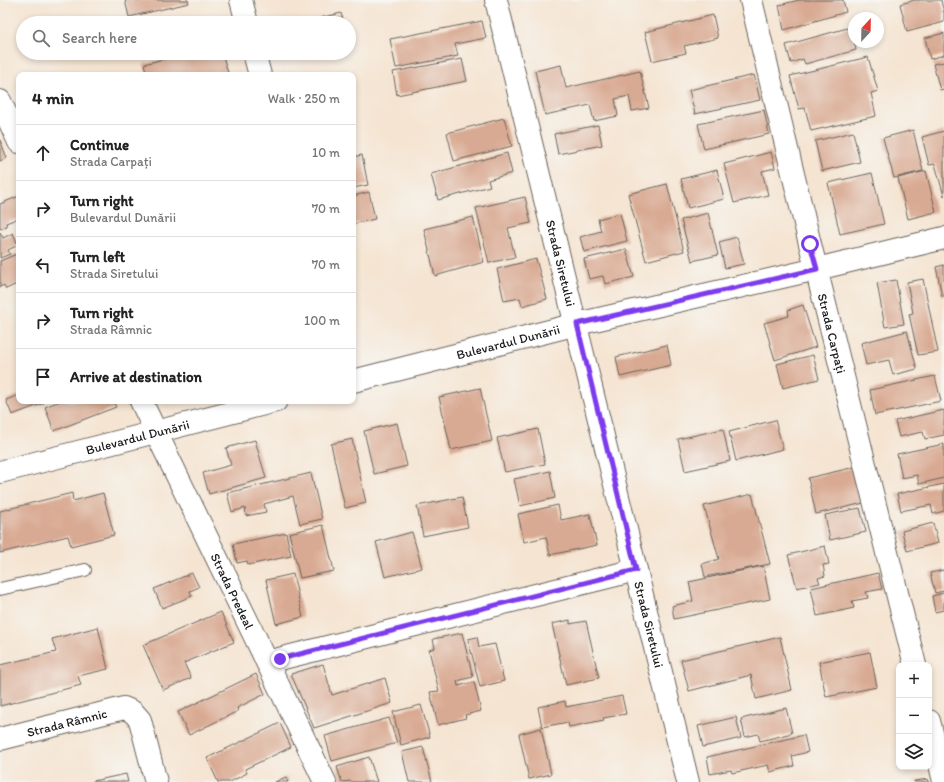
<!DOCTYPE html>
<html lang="en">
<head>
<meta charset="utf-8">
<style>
  :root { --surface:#fff; --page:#f2f2f2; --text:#222; --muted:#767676; --line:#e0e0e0 }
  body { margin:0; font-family:Itim,sans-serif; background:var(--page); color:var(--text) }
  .controls { position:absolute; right:12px; bottom:12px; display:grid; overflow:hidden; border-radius:8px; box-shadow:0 2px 6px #0003 }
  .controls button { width:36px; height:36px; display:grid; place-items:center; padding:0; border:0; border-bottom:1px solid var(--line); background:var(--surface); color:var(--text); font:20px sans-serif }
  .compass { position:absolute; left:848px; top:12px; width:36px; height:36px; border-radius:50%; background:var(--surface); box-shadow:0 2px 6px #0003; rotate:22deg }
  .stop { position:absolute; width:12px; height:12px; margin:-9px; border:3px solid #7c3aed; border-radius:50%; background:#fff }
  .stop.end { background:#7c3aed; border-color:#fff; box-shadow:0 1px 4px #0008 }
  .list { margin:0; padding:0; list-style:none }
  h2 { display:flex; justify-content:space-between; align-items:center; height:52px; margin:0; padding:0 16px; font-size:17px }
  h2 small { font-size:13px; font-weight:400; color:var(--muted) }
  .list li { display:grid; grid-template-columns:26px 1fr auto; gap:12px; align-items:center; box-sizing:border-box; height:56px; padding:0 16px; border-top:1px solid var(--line) }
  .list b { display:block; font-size:15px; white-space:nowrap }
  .list p { margin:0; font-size:13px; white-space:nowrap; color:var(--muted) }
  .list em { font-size:13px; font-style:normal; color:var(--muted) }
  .icon { flex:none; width:22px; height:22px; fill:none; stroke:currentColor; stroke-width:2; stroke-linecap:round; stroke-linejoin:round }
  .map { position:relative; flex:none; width:944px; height:782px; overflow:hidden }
  .search { position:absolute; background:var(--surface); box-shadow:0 2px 6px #0003; left:16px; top:16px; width:340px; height:44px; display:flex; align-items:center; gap:10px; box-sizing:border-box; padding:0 14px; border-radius:22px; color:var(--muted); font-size:15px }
  .panel { position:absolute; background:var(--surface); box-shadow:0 2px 6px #0003; left:16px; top:72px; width:340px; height:332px; border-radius:8px }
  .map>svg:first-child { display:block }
  .building { fill:#d9aa93 }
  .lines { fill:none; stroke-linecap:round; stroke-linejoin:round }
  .service-casing { stroke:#68625b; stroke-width:14 }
  .minor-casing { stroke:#68625b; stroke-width:24 }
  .tertiary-casing { stroke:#68625b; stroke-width:24 }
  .service { stroke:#fff; stroke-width:12 }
  .minor { stroke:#fff; stroke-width:22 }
  .tertiary { stroke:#fff; stroke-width:22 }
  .route { stroke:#7c3aed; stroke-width:5 }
  .labels { text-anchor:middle; stroke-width:3; stroke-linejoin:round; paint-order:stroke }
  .street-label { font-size:13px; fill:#1c1c1c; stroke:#f6f6f2 }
</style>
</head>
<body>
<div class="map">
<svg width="944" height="782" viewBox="0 0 944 782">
  <rect width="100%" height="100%" fill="#f6f6f2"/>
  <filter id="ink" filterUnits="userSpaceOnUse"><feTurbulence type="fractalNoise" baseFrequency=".025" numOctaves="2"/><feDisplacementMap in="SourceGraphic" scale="8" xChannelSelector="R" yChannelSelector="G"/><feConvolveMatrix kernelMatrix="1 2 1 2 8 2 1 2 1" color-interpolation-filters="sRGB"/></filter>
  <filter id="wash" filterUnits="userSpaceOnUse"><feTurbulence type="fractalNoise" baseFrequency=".012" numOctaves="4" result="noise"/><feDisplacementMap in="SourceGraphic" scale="16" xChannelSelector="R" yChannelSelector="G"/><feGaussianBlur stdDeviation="0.9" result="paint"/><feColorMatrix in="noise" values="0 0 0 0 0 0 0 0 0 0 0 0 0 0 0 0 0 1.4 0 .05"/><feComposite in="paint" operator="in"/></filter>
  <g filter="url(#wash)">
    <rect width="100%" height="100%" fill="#f5e4d1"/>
    <g id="blocks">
      <path class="building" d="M125 0H188L189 3 129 17Z
        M799 0H843L846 12 784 30 779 5Z
        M915 0H941L944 13V22L907 32 900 4Z
        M341 13 344 23H313L312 20Z
        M713 15 718 38 684 46 686 53 652 61 645 32Z
        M69 19 70 23H56Z
        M482 21 486 38 455 44 458 56 396 68 390 39Z
        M851 27 856 50 805 64 803 59 791 63 786 45Z
        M944 33V55L930 59 925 38Z
        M187 53H222L228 73 221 75H147L144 64Z
        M868 57 878 91 871 93 876 116 811 131 805 108 799 109 790 76Z
        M462 59 467 81 397 95 393 72Z
        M944 62V89L940 90 933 64Z
        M561 65 566 88 640 71 649 108 632 111 629 96 615 99 618 116 594 121 590 105 545 115 535 71Z
        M754 75 760 100 695 114 689 90Z
        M764 110 769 134 704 149 698 124Z
        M504 118 512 146 454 161 447 133Z
        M598 125 602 145 558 154 554 134Z
        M913 130 923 171 894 178 883 138Z
        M944 131V196L935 164 929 165 922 137Z
        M853 132 860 162 822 171 815 141Z
        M0 140 7 158 0 161Z
        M771 152 775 168 762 171 768 195 734 203 724 164Z
        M507 153 512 173 488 180 490 186 438 200 431 174Z
        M362 155 368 185 353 188V157Z
        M717 170 724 199 688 208 681 179Z
        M926 171 936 212 908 219 898 178Z
        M872 173 884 224 840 234 828 183Z
        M667 184 684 251 646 261 628 194Z
        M369 192 375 219 353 224V196Z
        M19 196V218L6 223 7 226 0 229V204Z
        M525 197 531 223 508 228 515 257 489 263 476 208Z
        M620 213 627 241 584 252 580 237 601 231 598 219Z
        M708 213 718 255 692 261 681 220Z
        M473 217 484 262 435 276 424 229Z
        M0 232 3 238 13 233 18 245 8 250 10 254 0 258Z
        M737 237 744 264 725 268 719 242Z
        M626 249 634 277 605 284 603 276 589 279 584 259Z
        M19 253V283L6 289 4 285 0 287V261Z
        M536 259 547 299 522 306 520 298 504 301 497 269Z
        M944 265V296H942L936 267Z
        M923 279 938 352 918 355 909 314 913 313 907 282Z
        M896 280 904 324 885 327 877 283Z
        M803 305 816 347 775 360 764 323 789 316 788 310Z
        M907 331 917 369 893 375 889 360 866 365 861 343Z
        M667 345 671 365 620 377 616 357Z
        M813 355 819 379 783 388 777 364Z
        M935 376 941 401 875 415 870 390Z
        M480 388 492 441 451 450 439 397Z
        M19 395V401H43L44 403 12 415 6 400Z
        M60 401H113L116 407 54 431 45 407Z
        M944 410V435L925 439 923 432 899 437 895 421Z
        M775 420 783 449 736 461 729 432Z
        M397 423 407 466 374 474 364 431Z
        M538 429 545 464 505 472 497 438Z
        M723 429 730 461 685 471 678 439Z
        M352 439 366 503 345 508 331 444Z
        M255 440 266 478 209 494 203 473 231 465 226 448Z
        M944 444V478L919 484 917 475 902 478 897 454Z
        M855 467 864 503 816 514 808 478Z
        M550 471 555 498 520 506 514 479Z
        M311 473 322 519 300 524 293 496 264 504 266 512 246 516 245 508 232 512 227 493Z
        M944 484V511L933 514 931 505 901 511 897 494Z
        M72 493 73 501 103 493 114 535 71 546 68 536 0 553V511Z
        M752 494 770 564 705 577 702 564 719 559 704 506Z
        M462 497 468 527 423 536 417 506Z
        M558 505 561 520 590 514 597 545 550 555 546 537 524 542 518 514Z
        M860 508 866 532 830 540 825 515Z
        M933 523 938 543 907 551 902 531Z
        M323 525 334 571 300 578 289 533Z
        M412 532 422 568 385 577 376 542Z
        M286 533 291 556 248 565 247 561 237 563 233 544Z
        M825 546 829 564 823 565 825 576 818 578 820 583 797 588 788 555Z
        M763 566 770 599 674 619 672 606 693 601 689 582Z
        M944 570V591L935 593 930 573Z
        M192 573 199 587 190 591 192 596 162 608 154 589Z
        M878 573 882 589 866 592 868 598 852 601 854 608 817 616 811 588Z
        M293 574 303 617 276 624 266 580Z
        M944 593V610L935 612 932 596Z
        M221 612 234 642 184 663 191 678 163 690 143 645Z
        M570 620V624L586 621 599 678 566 685 552 624Z
        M98 627 108 669 78 676 81 685 0 706V665L56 652 52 639Z
        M462 633 473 677 457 681 458 686 474 682 481 711 465 715 466 718 438 725 430 692 439 691 429 650 435 648 433 639Z
        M477 637 479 647 495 644 504 681 480 687 468 639Z
        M780 637 792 690 756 699 751 675 689 691 681 660Z
        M870 652 877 687 826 697 819 662Z
        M323 664 332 695 385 678 392 703 314 728 291 674Z
        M256 674 265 694 237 708 238 711 189 735 178 712Z
        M622 696 626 714 603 718 604 720 569 727 568 722 542 727 538 707 565 701 566 707Z
        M421 705 430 737 401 745 393 712Z
        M786 708 792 733 760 741 758 734 745 737 741 719Z
        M736 717 741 738 703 747 698 726Z
        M389 718 397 743 332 761 325 736Z
        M280 723 291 747 245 769 247 773 230 782H218L207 758Z
        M541 728 551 774 529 779 519 734Z
        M804 735 808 752 792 756 794 766 770 772 768 765 732 773 731 770 710 774 707 757Z
        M423 747 432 782H409L402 752Z
        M369 757 377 782H351L350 781 342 782 337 767Z
        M126 774 128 782H93V781Z
        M286 777 288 782H275Z
        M928 779 929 782H914V781Z"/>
    </g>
  </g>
  <g filter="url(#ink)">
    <use href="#blocks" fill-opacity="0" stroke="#68625b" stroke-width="1"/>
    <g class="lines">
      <g class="service-casing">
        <path id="service" d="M0 589 85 570"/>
      </g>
      <g class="minor-casing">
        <g id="minor">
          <path d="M241 0 247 23"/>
          <path id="s1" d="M496 0C561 260 624 521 688 782"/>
          <path id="s2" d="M751 0 810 244 915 665"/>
          <path d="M254 53 260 75"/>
          <path d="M0 101 19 142"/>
          <path id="s3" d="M141 401 325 782"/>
          <path d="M267 662 636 570"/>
          <path d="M929 721 944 781"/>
          <path id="s4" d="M0 739 124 708 133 712 140 720 156 782"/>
        </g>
      </g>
      <g class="tertiary-casing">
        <g id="tertiary">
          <path id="s5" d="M353 381 577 324 817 269 944 238"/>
          <path id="s6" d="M0 472 276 401"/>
        </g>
      </g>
      <use href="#service" class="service"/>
      <use href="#minor" class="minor"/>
      <use href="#tertiary" class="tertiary"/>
    </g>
  </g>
  <g class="lines" filter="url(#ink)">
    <path class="route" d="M280 659 636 570 577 324 817 269 810 244"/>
  </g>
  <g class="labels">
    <g class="street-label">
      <text dy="5" stroke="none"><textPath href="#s1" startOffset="271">Strada Siretului</textPath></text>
      <text dy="5" stroke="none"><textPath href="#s2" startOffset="343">Strada Carpați</textPath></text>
      <text dy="5" stroke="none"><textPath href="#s5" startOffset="160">Bulevardul Dunării</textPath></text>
      <text dy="5" stroke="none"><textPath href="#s6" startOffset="142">Bulevardul Dunării</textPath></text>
      <text dy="5" stroke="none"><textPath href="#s3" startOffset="211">Strada Predeal</textPath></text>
      <text dy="5" stroke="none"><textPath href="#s1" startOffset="643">Strada Siretului</textPath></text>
      <text dy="5" stroke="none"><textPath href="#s4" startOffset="69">Strada Râmnic</textPath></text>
    </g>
  </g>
</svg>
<div class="controls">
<button>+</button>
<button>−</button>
<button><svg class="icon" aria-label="layers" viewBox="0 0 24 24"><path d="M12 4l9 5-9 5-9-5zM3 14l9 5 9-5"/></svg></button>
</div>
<svg class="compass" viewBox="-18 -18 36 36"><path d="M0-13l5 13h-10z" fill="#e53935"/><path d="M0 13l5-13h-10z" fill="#767676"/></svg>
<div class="stop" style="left:810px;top:244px"></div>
<div class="stop end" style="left:280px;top:659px"></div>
<div class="search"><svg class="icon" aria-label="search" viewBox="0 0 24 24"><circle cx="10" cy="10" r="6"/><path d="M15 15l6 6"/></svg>Search here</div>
<section class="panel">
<h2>4 min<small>Walk · 250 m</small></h2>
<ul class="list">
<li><svg class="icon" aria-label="ahead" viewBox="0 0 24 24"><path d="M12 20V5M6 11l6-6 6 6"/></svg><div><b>Continue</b><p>Strada Carpați</p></div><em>10 m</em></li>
<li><svg class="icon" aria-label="right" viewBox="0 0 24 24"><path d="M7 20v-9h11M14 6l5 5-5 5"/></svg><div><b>Turn right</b><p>Bulevardul Dunării</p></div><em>70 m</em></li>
<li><svg class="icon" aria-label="left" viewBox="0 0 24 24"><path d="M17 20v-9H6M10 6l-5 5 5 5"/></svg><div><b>Turn left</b><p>Strada Siretului</p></div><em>70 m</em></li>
<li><svg class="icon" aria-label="right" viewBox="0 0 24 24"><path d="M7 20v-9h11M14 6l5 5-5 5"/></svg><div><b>Turn right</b><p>Strada Râmnic</p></div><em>100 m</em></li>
<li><svg class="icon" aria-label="arrive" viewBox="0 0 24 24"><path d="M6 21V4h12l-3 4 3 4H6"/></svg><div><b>Arrive at destination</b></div></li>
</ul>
</section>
</div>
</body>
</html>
